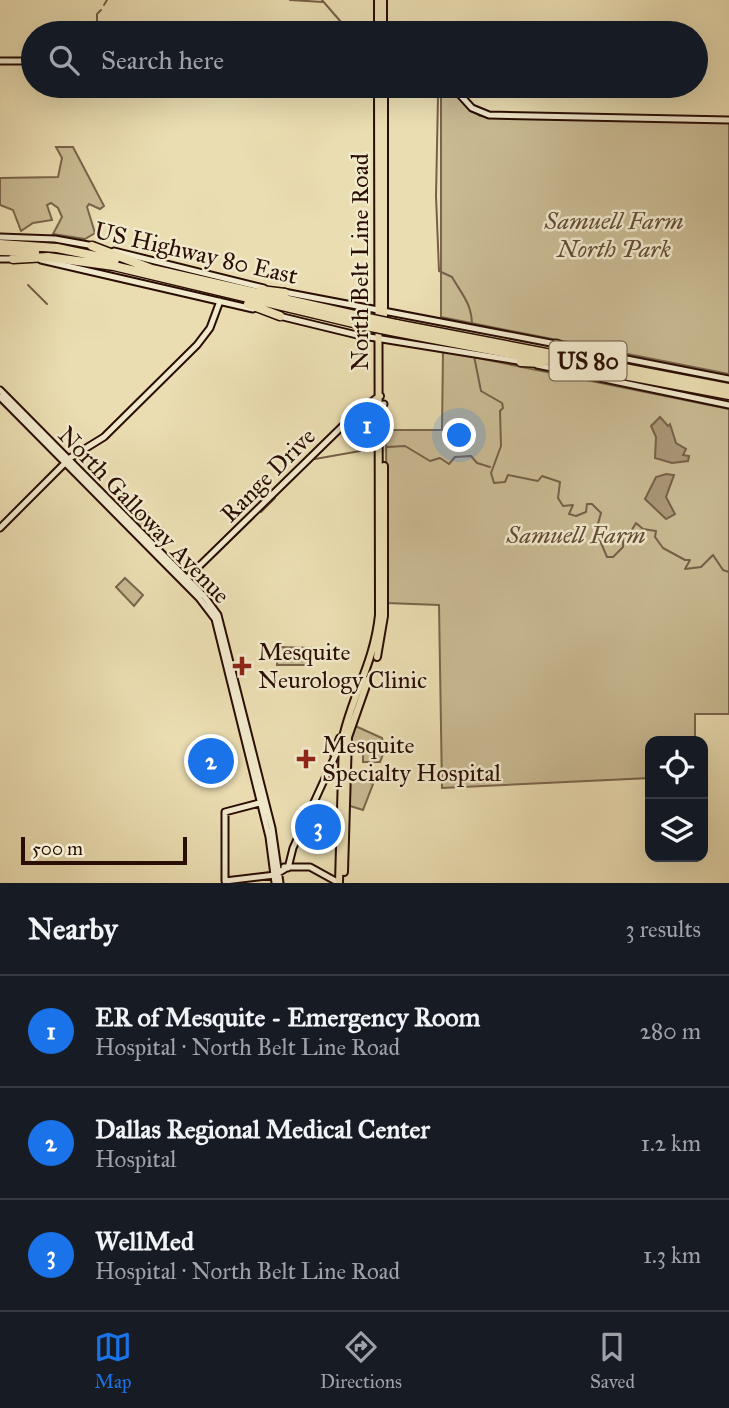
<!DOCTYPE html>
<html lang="en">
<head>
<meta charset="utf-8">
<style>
  :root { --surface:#171b24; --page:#20242c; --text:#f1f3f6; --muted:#9ea1a6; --line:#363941; --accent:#1a73e8 }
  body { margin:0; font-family:"IM FELL Great Primer",serif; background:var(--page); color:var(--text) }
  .controls { position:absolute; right:21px; bottom:21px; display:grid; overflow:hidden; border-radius:14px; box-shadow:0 7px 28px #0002 }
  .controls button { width:63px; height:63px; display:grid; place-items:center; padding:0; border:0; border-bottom:2px solid var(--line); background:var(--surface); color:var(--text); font:35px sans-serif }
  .scale { position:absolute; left:21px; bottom:18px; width:166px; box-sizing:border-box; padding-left:7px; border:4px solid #2a0d03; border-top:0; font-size:19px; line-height:24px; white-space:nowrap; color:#2a0d03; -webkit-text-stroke:5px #f1e9cc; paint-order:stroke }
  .you { position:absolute; left:460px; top:436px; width:24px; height:24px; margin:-18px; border:5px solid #fff; border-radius:50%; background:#1a73e8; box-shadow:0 0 0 10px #1a73e833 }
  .badge { display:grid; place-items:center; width:46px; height:46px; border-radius:50%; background:var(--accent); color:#fff; font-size:23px; font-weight:700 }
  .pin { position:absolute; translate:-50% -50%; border:4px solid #fff; box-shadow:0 2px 7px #0006 }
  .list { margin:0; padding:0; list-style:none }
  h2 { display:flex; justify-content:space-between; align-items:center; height:91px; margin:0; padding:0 28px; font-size:30px }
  h2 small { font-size:23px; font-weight:400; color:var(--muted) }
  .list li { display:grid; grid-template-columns:46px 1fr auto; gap:21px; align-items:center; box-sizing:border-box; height:112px; padding:0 28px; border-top:2px solid var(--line) }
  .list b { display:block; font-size:26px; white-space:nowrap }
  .list p { margin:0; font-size:23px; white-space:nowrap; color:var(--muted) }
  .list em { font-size:23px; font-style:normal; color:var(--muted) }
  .icon { flex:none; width:38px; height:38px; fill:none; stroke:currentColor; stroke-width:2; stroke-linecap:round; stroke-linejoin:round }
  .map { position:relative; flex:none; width:729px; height:883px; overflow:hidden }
  .search { position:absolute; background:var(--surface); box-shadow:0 7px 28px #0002; left:21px; right:21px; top:21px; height:77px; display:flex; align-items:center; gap:18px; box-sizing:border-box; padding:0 24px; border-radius:38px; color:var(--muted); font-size:26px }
  .sheet { height:427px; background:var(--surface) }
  nav { display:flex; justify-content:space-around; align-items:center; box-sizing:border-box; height:98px; border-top:2px solid var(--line); background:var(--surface); font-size:19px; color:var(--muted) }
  nav a { display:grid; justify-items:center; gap:4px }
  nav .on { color:var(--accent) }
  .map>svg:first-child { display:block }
  .green { fill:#c9ba93; stroke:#7a644b; stroke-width:2 }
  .water { fill:#a99676; stroke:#765f48; stroke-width:2 }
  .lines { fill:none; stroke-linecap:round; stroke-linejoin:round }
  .stream { stroke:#765f48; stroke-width:2 }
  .secondary-casing { stroke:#2a0d03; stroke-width:9 }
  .primary-casing { stroke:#2a0d03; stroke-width:10 }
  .highway-casing { stroke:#2a0d03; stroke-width:11 }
  .secondary { stroke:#f1e9cc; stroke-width:5 }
  .primary { stroke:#eaddb1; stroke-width:6 }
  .highway { stroke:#eaddb1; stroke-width:8 }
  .highway-bridge-casing { stroke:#2a0d03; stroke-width:11; stroke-linecap:butt }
  .highway-bridge { stroke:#eaddb1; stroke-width:8 }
  .poi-dot { fill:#8f2418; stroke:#f1e9cc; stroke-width:2.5 }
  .labels { text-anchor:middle; stroke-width:5; stroke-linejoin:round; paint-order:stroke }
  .shield { fill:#f1e9cc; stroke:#664f3f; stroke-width:2 }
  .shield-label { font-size:23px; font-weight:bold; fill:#2a0d03 }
  .park-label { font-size:24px; font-style:italic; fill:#624a35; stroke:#f1e9cc }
  .street-label { font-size:24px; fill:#2a0d03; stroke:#f1e9cc }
  .poi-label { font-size:24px; fill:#2a0d03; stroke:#f1e9cc; text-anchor:start }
</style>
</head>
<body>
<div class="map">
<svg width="729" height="883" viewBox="0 0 729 883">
  <rect width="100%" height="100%" fill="#eaddb1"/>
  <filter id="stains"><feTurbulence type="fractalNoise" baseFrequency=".00286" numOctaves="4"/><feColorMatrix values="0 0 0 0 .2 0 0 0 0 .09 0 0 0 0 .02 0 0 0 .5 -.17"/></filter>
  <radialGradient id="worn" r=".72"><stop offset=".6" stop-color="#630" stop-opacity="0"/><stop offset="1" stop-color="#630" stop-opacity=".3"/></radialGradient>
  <path class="green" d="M435 86H451L465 105 480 116 729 121V374L441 317V98Z
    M56 147H73L104 206 100 209 89 204 87 207 95 233 85 239 53 234 62 217 58 208 51 203 47 205 52 220 33 223 21 231 13 210 0 205V178L58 177 62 158Z
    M443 351 729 409V714H695V741H650V778L442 788 439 605 387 603 386 430H442Z
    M145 510 162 528 150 539 133 521Z
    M125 578 143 595 134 606 116 587Z
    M278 647 314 648 311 665H277Z
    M353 725 382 738 385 749 380 762H363V748L349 743Z
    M347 773 373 784 363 810 347 805Z"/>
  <path class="water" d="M660 417 668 426 670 424 676 443 686 449 683 455 689 456 688 461 672 463 655 458 656 437 651 426Z
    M666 474 674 475 666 497 675 514 666 519 645 499 656 477Z"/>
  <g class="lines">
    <path class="stream" d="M290 0 323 2
      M322 0 341 22 345 33
      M104 5 107 0
      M97 33V14L101 10
      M421 86 434 89 438 96 436 196 439 271 452 277C463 296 472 304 472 326
      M28 285 47 304
      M474 356 481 391 502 403 503 408 500 411 501 446 491 473 494 483 505 482 508 475 538 481 542 476 560 482 558 498 563 506 573 505 569 514 576 516 586 512 587 504H592L601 513 596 531 607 557H613L623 547V534L630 533 636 523 643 529 656 531 655 537 663 548 685 560H690L685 569 701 567 713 555 723 570 729 572
      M387 447 405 446 430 461 440 458 449 464 455 457 471 456 477 463 490 467
      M315 459 377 448
      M261 512 275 498"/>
    <g class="secondary-casing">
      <path id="secondary" d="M0 61H33
        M452 86 472 108 489 115 729 120
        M0 237 55 239 94 246
        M114 251 264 288
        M0 259H13
        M41 260 253 309
        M284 292 556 344
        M279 316 357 335 524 362
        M586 351 729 379
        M537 365 729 405
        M0 390 204 596 218 615 272 828 280 883
        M0 397 199 598 215 619 269 837 275 883
        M0 528 70 458 104 437 197 345 210 328 220 301
        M185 580 362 407 384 404
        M263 802 225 812V881L275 875 288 867
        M284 867H310L339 883
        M288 868 293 848 337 752"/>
    </g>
    <g class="primary-casing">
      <path id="primary" d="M378 0V33
        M383 0V33
        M384 86V325
        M368 405 380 396
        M377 657 384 616V466
        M334 754 340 738
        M344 872 348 737 368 680
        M339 883 343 737C353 693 374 663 379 615L378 86"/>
    </g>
    <g class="highway-casing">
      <path id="highway" d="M0 244 57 248 115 260
        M92 246 152 269 368 318
        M0 251 35 252
        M13 259 48 257 114 266 366 326
        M261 290 285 293
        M248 304 280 316
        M396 324 729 388
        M396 332 729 395
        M556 344 591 356
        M521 362 541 363"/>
    </g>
    <use href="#secondary" class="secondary"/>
    <use href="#primary" class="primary"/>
    <use href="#highway" class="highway"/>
    <g class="highway-bridge-casing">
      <path id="highway-bridge" d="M368 318 396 324
        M366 326 396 332"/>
    </g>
    <use href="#highway-bridge" class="highway-bridge"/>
  </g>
  <g class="poi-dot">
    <path d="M238.5 655.5h7v7h7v7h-7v7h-7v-7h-7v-7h7z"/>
    <path d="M302.5 748.5h7v7h7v7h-7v7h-7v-7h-7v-7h7z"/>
  </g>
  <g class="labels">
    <rect class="shield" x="549.5" y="341.5" width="77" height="39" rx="5"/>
    <g class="shield-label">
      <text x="588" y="369">US 80</text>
    </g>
    <g class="park-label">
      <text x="614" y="229">Samuell Farm<tspan x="614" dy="28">North Park</tspan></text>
      <text x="576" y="543">Samuell Farm</text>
    </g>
    <g class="street-label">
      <text transform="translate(196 253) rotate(13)" y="8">US Highway 80 East</text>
      <text transform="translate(360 262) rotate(-90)" y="8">North Belt Line Road</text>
      <text transform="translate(268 475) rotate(-45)" y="8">Range Drive</text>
      <text transform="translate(144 515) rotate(46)" y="8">North Galloway Avenue</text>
    </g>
    <g class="poi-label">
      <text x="258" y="660">Mesquite<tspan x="258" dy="28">Neurology Clinic</tspan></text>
      <text x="322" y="753">Mesquite<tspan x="322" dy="28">Specialty Hospital</tspan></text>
    </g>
  </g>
  <rect width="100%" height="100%" filter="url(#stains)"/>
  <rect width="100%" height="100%" fill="url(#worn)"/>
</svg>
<div class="controls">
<button><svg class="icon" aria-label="locate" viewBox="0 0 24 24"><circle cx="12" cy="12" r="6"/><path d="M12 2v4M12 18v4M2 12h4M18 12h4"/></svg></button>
<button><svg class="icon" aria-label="layers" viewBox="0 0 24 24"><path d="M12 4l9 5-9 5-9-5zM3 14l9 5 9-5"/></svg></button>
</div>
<div class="scale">500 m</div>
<div class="you"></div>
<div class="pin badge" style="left:367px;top:425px">1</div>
<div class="pin badge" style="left:211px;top:761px">2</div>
<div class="pin badge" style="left:318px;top:827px">3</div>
<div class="search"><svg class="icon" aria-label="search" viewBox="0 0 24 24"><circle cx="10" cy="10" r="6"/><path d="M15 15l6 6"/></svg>Search here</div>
</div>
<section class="sheet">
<h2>Nearby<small>3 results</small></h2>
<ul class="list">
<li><span class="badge">1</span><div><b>ER of Mesquite - Emergency Room</b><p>Hospital · North Belt Line Road</p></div><em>280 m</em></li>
<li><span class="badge">2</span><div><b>Dallas Regional Medical Center</b><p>Hospital</p></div><em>1.2 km</em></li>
<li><span class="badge">3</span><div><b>WellMed</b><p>Hospital · North Belt Line Road</p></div><em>1.3 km</em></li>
</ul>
</section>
<nav>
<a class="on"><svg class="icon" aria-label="map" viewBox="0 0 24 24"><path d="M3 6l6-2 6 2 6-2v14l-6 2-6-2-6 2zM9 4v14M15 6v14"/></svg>Map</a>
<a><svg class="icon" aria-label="directions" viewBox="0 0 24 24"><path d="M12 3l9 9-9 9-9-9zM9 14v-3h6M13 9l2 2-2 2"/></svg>Directions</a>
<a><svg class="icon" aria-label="saved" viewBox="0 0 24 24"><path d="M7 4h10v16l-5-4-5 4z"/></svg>Saved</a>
</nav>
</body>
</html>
